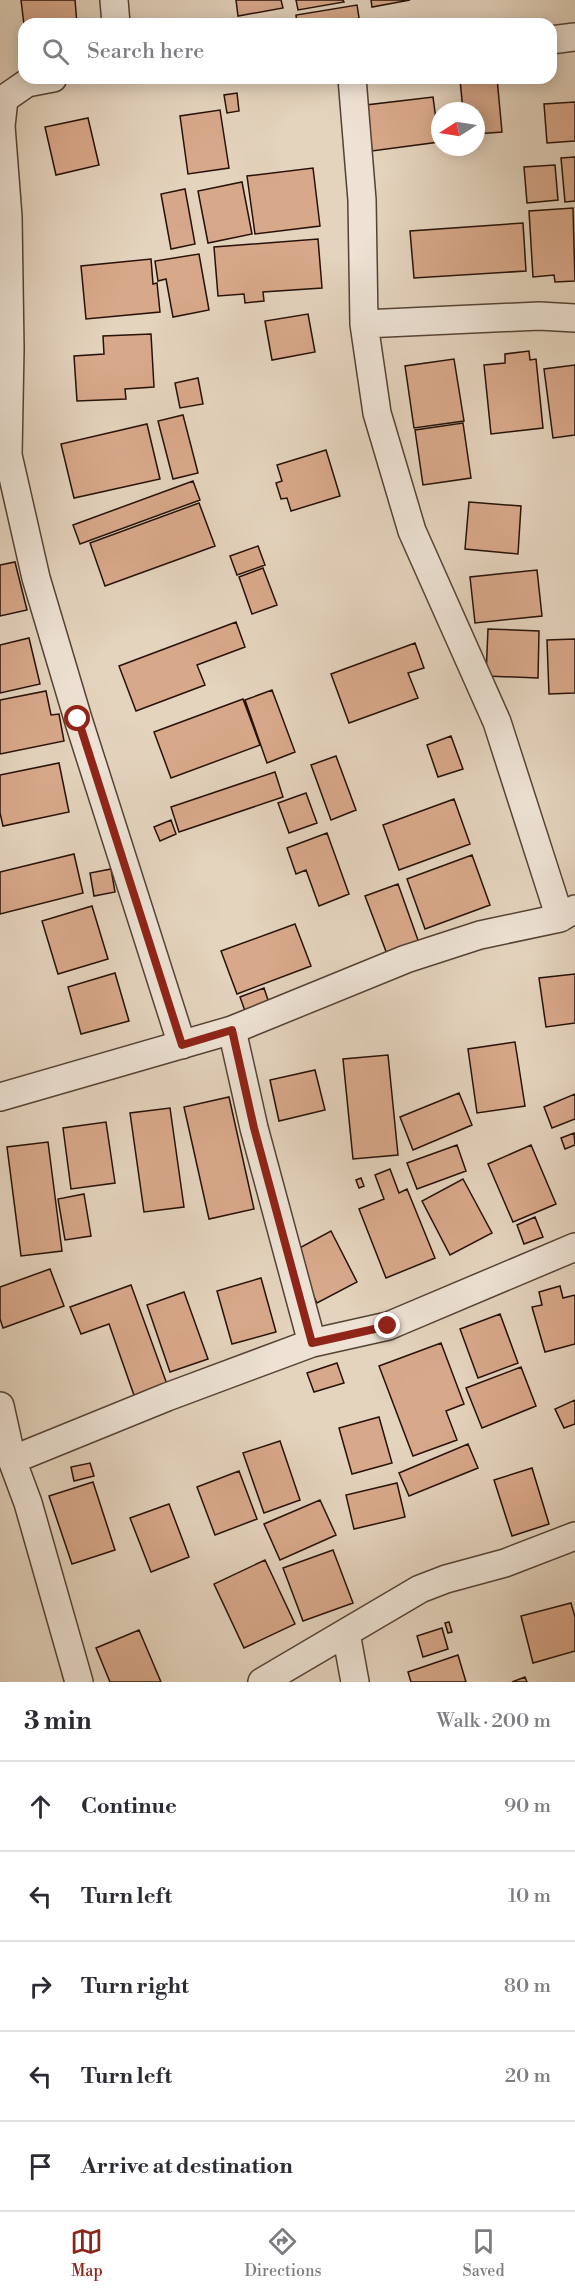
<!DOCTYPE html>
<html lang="en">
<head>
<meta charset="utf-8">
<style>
  :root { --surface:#fff; --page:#f7f7f7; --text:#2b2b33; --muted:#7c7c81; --line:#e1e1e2; --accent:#8f2418 }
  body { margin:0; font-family:"Libre Bodoni",serif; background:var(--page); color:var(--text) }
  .compass { position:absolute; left:431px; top:102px; width:54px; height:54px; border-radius:50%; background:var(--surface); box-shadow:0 3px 15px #0003; rotate:258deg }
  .stop { position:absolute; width:18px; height:18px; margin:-14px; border:4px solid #8f2418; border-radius:50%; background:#fff }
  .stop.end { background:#8f2418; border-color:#fff; box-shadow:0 2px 6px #0008 }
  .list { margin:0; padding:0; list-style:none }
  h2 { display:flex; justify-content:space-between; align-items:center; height:78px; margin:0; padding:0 24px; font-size:26px }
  h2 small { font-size:20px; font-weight:400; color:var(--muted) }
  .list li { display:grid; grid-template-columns:39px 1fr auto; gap:18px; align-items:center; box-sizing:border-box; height:90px; padding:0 24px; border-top:2px solid var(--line) }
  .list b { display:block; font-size:22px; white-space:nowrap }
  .list em { font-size:20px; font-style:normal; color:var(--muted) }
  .icon { flex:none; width:33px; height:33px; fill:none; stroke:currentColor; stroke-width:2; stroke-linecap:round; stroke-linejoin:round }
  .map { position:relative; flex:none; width:575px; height:1682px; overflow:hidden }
  .search { position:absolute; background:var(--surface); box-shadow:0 3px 15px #0003; left:18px; right:18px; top:18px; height:66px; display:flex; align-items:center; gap:15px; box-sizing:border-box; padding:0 21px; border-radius:18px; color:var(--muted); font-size:22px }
  .sheet { height:528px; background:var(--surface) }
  nav { display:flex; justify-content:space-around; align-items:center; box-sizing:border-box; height:84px; border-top:2px solid var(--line); background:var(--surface); font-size:16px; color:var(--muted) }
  nav a { display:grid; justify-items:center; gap:3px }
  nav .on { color:var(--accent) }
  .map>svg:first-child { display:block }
  .building { fill:#d8a88a; stroke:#271108; stroke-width:1.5 }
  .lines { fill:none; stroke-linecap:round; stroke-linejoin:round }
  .minor-casing { stroke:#564235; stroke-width:30 }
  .minor { stroke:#ede2d4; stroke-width:27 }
  .route { stroke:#8f2418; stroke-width:8 }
</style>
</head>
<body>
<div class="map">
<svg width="575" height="1682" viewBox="0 0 575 1682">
  <rect width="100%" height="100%" fill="#e4d3bd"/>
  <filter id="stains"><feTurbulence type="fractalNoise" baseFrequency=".00333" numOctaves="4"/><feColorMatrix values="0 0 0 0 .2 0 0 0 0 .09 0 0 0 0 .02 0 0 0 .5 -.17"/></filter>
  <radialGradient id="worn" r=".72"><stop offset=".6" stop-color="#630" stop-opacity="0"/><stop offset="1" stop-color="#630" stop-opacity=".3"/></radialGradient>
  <path class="building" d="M21 0H75L77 24 24 25Z
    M236 0H281L283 8 238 16Z
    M296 0H343L344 2 298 10Z
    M371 0H410L372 7Z
    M357 5 360 24H297L296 15Z
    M497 78 502 132 476 134V111H463L460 79Z
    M237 93 239 111 227 113 224 95Z
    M433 97 439 142 372 151 366 105Z
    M575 102V141L547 143 544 104Z
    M220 110 229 168 188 174 180 116Z
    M88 118 99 165 56 175 45 127Z
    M575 157V201L565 202 561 158Z
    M555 165 558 200 527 203 524 167Z
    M313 168 320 226 255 234 247 176Z
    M242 182 252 234 208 243 198 191Z
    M185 189 195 244 171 249 161 194Z
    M573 208 575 281 555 282 554 275 533 277 529 211Z
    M523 223 526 271 414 278 410 231Z
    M318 239 322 288 263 292 264 301 245 303 244 294 218 296 214 247Z
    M199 254 209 310 173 317 166 279 158 281 155 261Z
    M151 259 153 284 157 283 160 312 86 319 81 266Z
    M308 314 315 352 272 360 265 321Z
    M151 334 154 387 125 389 126 399 77 401 74 356 104 354 103 336Z
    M529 351 530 360 536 359 543 428 491 434 484 365 505 363V354Z
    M454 359 464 421 414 428 405 366Z
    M575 365V435L553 438 544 369Z
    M198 378 203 404 180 408 175 383Z
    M183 415 198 473 173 479 158 421Z
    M463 423 471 478 423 485 415 430Z
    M147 424 160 479 74 498 61 444Z
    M326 450 340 496 291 511 287 498 281 499 276 483 282 481 277 465Z
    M193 481 200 500 80 544 73 525Z
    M469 502 521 506 518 554 465 549Z
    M199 503 215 546 105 586 90 543Z
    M258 546 265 565 237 575 230 556Z
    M15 562 27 610 0 616V565Z
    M263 568 277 605 252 614 239 577Z
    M537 570 542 616 475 623 470 577Z
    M236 622 245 647 197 665 205 685 136 711 119 666Z
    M488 629 539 631 538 678 486 676Z
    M29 638 40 684 0 693V645Z
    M575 639V693L549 694 547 640Z
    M415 643 424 668 408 673 418 698 349 723 331 674Z
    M272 690 295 752 267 763 245 700Z
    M46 691 51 715 59 714 64 741 0 754V700Z
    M243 699 260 745 171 778 154 732Z
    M451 736 463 769 438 777 427 745Z
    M336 756 356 810 331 820 311 765Z
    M59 763 69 812 3 826 0 813V775Z
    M275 772 283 797 179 832 171 807Z
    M306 793 317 823 289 833 278 803Z
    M454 799 470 844 399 870 383 825Z
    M171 820 176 834 160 841 154 827Z
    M327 833 349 894 319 906 306 870 296 874 287 848Z
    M74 854 83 893 0 914V872Z
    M472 855 490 905 425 929 407 879Z
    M111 869 115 892 94 896 90 873Z
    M398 884 419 943 387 954 365 896Z
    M92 906 108 959 58 974 42 921Z
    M295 924 311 966 237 994 221 951Z
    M115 973 129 1021 81 1034 68 987Z
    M575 974V1023L546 1027 539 978Z
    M264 988 269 1003 245 1011 240 997Z
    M515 1042 525 1106 477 1113 468 1049Z
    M388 1055 398 1155 353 1159 343 1059Z
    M315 1070 325 1110 279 1121 270 1080Z
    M459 1093 472 1125 413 1150 400 1117Z
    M575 1094V1119L552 1128 544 1107Z
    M229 1097 254 1209 209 1219 184 1107Z
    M170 1108 184 1207 144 1212 130 1113Z
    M106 1122 115 1183 71 1189 63 1128Z
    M574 1133 575 1145 565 1149 561 1138Z
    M48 1142 62 1251 21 1256 7 1147Z
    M457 1145 466 1171 417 1189 407 1163Z
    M531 1145 556 1204 513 1222 488 1164Z
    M390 1169 399 1193 407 1189 435 1258 386 1278 359 1209 384 1199 375 1175Z
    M361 1178 364 1186 359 1188 356 1180Z
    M463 1179 492 1233 450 1255 422 1201Z
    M84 1194 91 1236 65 1240 58 1199Z
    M535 1217 543 1237 524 1244 517 1225Z
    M331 1231 357 1282 317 1303 292 1252Z
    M50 1269 64 1306 3 1328 0 1319V1287Z
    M261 1278 276 1332 232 1344 217 1291Z
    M131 1285 168 1387 135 1398 109 1324 81 1334 70 1307Z
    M560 1286 563 1298 575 1295V1344L545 1352 532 1307 542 1305 539 1292Z
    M184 1292 208 1359 170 1372 147 1305Z
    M500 1314 518 1363 478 1378 460 1329Z
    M441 1343 464 1404 446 1411 457 1440 413 1456 379 1366Z
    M337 1363 344 1383 314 1392 307 1373Z
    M521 1367 536 1406 482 1428 466 1388Z
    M575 1400V1424L564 1428 555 1409Z
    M379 1417 392 1463 352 1474 339 1428Z
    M280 1441 300 1500 264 1513 243 1453Z
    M468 1444 478 1468 409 1496 399 1473Z
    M90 1463 94 1476 74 1481 71 1467Z
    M532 1468 549 1524 512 1536 494 1480Z
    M239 1471 257 1519 215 1535 197 1487Z
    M93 1482 115 1550 72 1564 49 1496Z
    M397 1483 405 1517 354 1529 346 1495Z
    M320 1500 336 1535 280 1560 264 1524Z
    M169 1504 189 1557 151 1572 130 1518Z
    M333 1550 353 1603 303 1621 283 1568Z
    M265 1560 295 1624 244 1648 214 1584Z
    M571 1603 575 1617V1651L533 1663 521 1616Z
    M449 1622 452 1632 448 1633 445 1623Z
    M442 1628 448 1649 423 1657 417 1636Z
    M139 1630 161 1682H110L96 1648Z
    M458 1655 466 1682H411L408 1672Z
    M525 1677 527 1682H512Z"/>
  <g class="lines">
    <g class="minor-casing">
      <path id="minor" d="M114 0 116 24
        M551 40 575 37
        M53 78 27 83 4 99 1 126 8 217 10 349 8 455 36 578 78 719 182 1045
        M352 78 362 200 364 324 377 413 412 531 497 722 560 918
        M364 324 539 316 575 318
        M232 1030 254 1128 312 1343
        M0 1097 232 1030 406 959 480 935 560 918 575 909
        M0 1406 12 1460 28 1503 79 1682
        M12 1460 167 1397 312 1343 388 1326 575 1247
        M346 1633 355 1682
        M262 1682 420 1589 446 1579 505 1563 575 1536"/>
    </g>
    <use href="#minor" class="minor"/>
  </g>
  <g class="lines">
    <path class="route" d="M78 719 182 1045 232 1030 254 1128 312 1343 388 1326"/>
  </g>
  <rect width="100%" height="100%" filter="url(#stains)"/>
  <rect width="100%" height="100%" fill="url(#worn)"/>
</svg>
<svg class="compass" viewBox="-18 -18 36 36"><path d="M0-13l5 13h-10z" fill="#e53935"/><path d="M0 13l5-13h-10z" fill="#7c7c81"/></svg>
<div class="stop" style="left:78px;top:719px"></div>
<div class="stop end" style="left:388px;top:1326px"></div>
<div class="search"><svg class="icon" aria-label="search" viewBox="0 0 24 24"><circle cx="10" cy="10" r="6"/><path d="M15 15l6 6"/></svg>Search here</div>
</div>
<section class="sheet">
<h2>3 min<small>Walk · 200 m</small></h2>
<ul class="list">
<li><svg class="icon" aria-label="ahead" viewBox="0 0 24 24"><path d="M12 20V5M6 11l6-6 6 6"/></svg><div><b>Continue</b></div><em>90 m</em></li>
<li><svg class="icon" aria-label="left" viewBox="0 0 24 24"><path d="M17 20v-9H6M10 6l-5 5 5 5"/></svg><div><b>Turn left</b></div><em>10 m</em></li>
<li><svg class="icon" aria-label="right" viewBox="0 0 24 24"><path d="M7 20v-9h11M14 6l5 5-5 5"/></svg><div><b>Turn right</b></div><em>80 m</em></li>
<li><svg class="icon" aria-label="left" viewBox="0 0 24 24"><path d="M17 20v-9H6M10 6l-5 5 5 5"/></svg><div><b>Turn left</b></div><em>20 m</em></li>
<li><svg class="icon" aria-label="arrive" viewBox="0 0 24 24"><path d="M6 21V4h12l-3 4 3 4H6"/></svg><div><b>Arrive at destination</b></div></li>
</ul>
</section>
<nav>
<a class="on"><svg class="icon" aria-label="map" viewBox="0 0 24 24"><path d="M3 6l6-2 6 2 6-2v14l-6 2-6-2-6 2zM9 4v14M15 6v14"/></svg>Map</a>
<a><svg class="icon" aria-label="directions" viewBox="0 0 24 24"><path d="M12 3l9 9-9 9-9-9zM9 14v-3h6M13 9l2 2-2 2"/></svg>Directions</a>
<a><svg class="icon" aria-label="saved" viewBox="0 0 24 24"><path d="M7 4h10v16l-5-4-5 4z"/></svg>Saved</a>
</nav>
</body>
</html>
